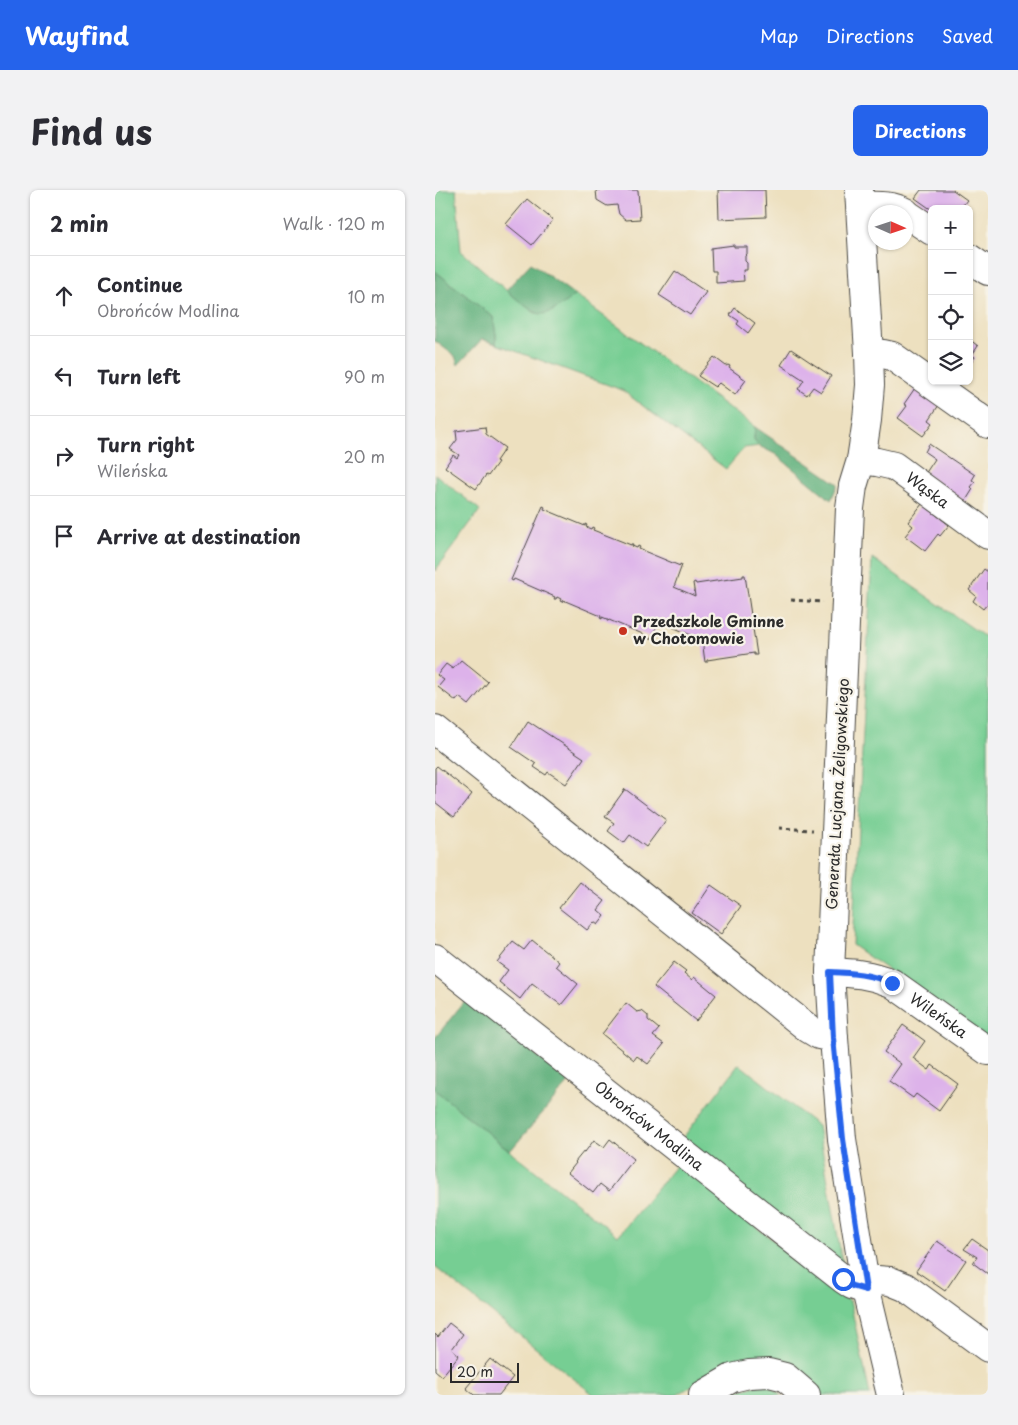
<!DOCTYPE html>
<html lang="en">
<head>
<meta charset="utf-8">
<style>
  :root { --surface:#fff; --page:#f2f2f3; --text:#2b2b33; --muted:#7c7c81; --line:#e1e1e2; --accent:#2563eb }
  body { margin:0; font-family:"Playpen Sans",sans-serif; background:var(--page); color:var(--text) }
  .controls { position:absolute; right:15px; top:15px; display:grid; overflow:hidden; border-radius:8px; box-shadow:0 1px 4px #0004 }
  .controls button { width:45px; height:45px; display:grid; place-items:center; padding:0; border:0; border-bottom:1px solid var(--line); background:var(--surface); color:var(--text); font:25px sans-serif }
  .compass { position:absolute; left:433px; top:15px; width:45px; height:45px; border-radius:50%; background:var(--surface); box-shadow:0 1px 4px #0004; rotate:93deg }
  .scale { position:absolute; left:15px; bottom:12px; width:69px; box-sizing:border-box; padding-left:5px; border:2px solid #2b2b2b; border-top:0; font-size:14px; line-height:18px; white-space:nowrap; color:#2b2b2b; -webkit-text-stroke:4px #f7f3e8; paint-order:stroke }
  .stop { position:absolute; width:15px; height:15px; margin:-11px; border:4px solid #2563eb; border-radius:50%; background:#fff }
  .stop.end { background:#2563eb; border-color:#fff; box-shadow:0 1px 5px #0008 }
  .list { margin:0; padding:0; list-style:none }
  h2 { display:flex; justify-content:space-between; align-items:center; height:65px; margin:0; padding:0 20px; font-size:21px }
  h2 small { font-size:16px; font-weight:400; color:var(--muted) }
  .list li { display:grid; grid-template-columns:32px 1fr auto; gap:15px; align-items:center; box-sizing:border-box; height:80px; padding:0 20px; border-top:1px solid var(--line) }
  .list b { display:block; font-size:19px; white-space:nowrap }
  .list p { margin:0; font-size:16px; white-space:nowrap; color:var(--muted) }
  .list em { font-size:16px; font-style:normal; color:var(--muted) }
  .icon { flex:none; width:28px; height:28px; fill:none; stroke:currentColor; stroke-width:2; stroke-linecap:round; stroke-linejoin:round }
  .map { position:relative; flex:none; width:553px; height:1205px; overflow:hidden; border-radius:8px }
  header { display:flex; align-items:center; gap:30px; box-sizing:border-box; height:70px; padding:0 25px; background:var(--accent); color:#fff }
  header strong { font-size:24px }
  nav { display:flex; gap:28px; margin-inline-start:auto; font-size:18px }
  .intro { display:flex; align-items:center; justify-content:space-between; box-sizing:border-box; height:120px; padding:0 30px }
  h1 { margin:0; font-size:35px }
  .button { padding:12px 22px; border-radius:8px; background:var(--accent); color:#fff; font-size:18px; font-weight:700 }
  main { display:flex; gap:30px; padding:0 30px }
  aside { flex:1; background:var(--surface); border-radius:8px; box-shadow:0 1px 4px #0004 }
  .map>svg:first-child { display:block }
  .green { fill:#76ce93; stroke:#507c5f }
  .forest { fill:#60b17d; stroke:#466e54 }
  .building { fill:#ddb2ea }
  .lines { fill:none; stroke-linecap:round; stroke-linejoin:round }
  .minor-casing { stroke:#484641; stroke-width:30 }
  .path { stroke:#484641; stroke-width:3; stroke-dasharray:4 4; stroke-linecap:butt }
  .minor { stroke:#fff; stroke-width:28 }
  .route { stroke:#2563eb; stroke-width:6 }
  .poi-dot { fill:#c8321e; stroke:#f7f3e8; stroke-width:2 }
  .labels { text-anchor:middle; stroke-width:4.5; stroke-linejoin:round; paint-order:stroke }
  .street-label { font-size:15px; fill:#2b2b2b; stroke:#f7f3e8 }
  .poi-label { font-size:15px; font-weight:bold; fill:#2b2b2b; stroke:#f7f3e8; text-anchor:start }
</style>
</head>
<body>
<header>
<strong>Wayfind</strong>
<nav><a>Map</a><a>Directions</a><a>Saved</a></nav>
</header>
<div class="intro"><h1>Find us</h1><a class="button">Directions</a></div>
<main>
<aside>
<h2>2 min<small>Walk · 120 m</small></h2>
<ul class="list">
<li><svg class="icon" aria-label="ahead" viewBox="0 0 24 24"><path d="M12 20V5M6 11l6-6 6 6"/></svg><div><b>Continue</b><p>Obrońców Modlina</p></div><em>10 m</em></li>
<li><svg class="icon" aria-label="left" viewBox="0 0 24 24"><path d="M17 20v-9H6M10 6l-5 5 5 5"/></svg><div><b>Turn left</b></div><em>90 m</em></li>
<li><svg class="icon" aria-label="right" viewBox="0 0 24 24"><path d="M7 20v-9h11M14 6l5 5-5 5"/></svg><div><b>Turn right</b><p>Wileńska</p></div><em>20 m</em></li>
<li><svg class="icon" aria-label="arrive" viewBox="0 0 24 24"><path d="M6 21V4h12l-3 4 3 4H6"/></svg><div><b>Arrive at destination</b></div></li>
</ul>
</aside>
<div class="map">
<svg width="553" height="1205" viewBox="0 0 553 1205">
  <rect width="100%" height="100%" fill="#f7f3e8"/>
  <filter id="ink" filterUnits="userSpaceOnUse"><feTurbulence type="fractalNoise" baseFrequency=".02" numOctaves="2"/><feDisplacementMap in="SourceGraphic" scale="10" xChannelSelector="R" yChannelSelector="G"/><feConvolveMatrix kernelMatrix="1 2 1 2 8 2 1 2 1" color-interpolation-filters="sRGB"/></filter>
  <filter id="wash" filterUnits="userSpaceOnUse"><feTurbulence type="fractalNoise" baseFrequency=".0096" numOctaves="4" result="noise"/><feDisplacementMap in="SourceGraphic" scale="20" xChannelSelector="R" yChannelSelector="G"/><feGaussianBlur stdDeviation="1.12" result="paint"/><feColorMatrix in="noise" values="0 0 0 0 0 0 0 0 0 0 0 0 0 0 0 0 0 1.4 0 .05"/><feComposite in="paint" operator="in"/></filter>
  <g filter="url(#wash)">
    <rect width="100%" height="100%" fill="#ede0bf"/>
    <path class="green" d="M0 0H21L26 61 71 100 100 123 117 121 140 105 320 237 319 249 324 256 309 258 291 279 187 200 61 154V145L58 127 0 81Z
      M0 284 45 320 0 381Z
      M437 368 553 449V850L417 755Z
      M304 874 383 936 409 1081 244 953Z
      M0 900 75 961 183 1046 242 974 415 1111 435 1205H382L292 1177 269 1188 242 1205H159L0 1077Z
      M332 1193 347 1205H285Z"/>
    <path class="forest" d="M96 73 140 105C131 111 118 124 107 124 97 124 79 106 71 100Z
      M0 81 58 127 61 145V154L47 149 23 175 20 166 0 151Z
      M320 237 403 294 396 310 340 264 324 256 319 249Z
      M32 808 134 892 75 961 0 900V848Z"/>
    <g id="blocks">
      <path class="building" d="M161 0H203L205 29 191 30 184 24 182 15 172 16 162 10Z
        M283 0H330L331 27 284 29Z
        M486 0H518L532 10 525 19H497V20L480 8Z
        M92 9 118 30 97 55 71 34Z
        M299 55V57H312V64L310 66V71L312 73V80H308L309 91 281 93V81H277L276 58Z
        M240 81 271 102 255 125 224 105Z
        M300 118 320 133 313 143 302 134 304 131 295 125Z
        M534 149 543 156 537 165 540 167 534 176Z
        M356 159 396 186 386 202 378 197 372 205 363 199 369 190 346 175Z
        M279 167 291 176 293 175 295 176 294 178 311 190 300 205 284 193 280 197 263 186Z
        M480 198 504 215 494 230 498 233 488 246 463 228 472 216 469 214Z
        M50 237 51 244 70 258 61 271 63 272 53 286 51 285 41 299 10 277 18 265 22 268 24 265 15 259 22 250 21 241Z
        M494 254 540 285 537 290 540 292 536 297 538 299 530 312 490 284 500 269 490 262Z
        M487 314 514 335 505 346 503 344 490 361 470 346 478 336 473 332Z
        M108 316 110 317 109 319 150 336V334L152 335 151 337 156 339 157 337 159 338 158 340 196 355V354H198L197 356 202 358 203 356 205 357 204 359 245 376V374L247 375 239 397 260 406 258 393 260 392 261 394 308 387V385H310L322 465H319V463L272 470V472H270L267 450 224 431 216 449H214L215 447 174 430 173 431H172V429L167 427V429L165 428 166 426 128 410 127 412 125 411 126 409 122 407 121 409H119L120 407 79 389 78 391 76 390Z
        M549 379 553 382V414H552L548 419 538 411 541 406 534 400Z
        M26 470 53 492 34 515 24 507 21 511 3 497 9 490 2 485 11 474 18 479Z
        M93 531 149 568 131 594 113 582 111 585 99 577 101 574 76 557Z
        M2 576 37 604 19 627 0 612V578Z
        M190 599 231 630 211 657 195 645 189 653 173 641 179 633 170 627Z
        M145 692 170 711 163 720 170 726 163 735 159 732 152 740 124 718Z
        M276 695 306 716 286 744 257 723Z
        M97 750 124 772 121 776 143 794 126 815 97 793 85 809 64 792 73 780 62 772 78 752 89 760Z
        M239 772 251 781 249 783 257 790 259 787 281 805 261 831 219 797Z
        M191 813 202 822 207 821 213 826V830L224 839 218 846 229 854 213 874 202 866 199 870 167 844Z
        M468 835 490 851 478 868 494 880 497 875 523 894 504 921 481 904 478 908 454 891 466 874 449 862Z
        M175 949 199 969 174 1001 165 994 158 1003 133 983 141 973 140 972 149 961 150 962 159 950 169 957Z
        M537 1049 553 1060V1084L538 1073 542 1067 529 1059Z
        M502 1051 531 1070 510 1101 481 1081Z
        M14 1133 28 1144 17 1159 24 1165 7 1186 0 1180V1144L3 1147Z
        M55 1169 78 1187 64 1205H39L31 1198Z"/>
    </g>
  </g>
  <g filter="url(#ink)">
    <use href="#blocks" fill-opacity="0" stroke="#484641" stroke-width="1"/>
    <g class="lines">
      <g class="minor-casing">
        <g id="minor">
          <path d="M424 0 434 163 435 195 432 230 426 270 418 296 415 318 395 782 399 848 407 949 431 1100 456 1205"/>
          <path d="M426 16C441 16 456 14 470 22"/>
          <path d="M470 23 497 41"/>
          <path d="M534 68 553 81"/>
          <path d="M434 163 448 164 457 166 553 234"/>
          <path id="s1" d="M426 270 442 272 459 276 553 345"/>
          <path d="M0 540 374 839 384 845 399 848"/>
          <path id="s2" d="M0 768 408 1089 417 1095 431 1100"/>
          <path id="s3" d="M395 782C418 783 435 784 457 793L553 861"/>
          <path d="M430 1089 455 1091 470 1097 553 1158"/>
          <path d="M268 1205 297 1188 314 1184 334 1183 350 1187 371 1205"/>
        </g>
      </g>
      <path class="path" d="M356 410 388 412
        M344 638 378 640"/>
      <use href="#minor" class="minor"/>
    </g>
  </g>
  <g class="lines" filter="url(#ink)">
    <path class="route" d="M408 1089 417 1096 431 1100 408 949 398 848 395 782C418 783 435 784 457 793"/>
  </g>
  <circle class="poi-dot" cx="188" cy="441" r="5"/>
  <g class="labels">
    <g class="street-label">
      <text dy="5" stroke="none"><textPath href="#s1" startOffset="75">Wąska</textPath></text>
      <text transform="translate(403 604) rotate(-87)" y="5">Generała Lucjana Żeligowskiego</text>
      <text dy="5" stroke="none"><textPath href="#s3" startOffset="120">Wileńska</textPath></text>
      <text dy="5" stroke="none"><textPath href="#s2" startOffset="272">Obrońców Modlina</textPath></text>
    </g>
    <g class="poi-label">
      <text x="198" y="437">Przedszkole Gminne<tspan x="198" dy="17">w Chotomowie</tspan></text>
    </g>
  </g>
</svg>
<div class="controls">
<button>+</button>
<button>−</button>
<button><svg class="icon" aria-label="locate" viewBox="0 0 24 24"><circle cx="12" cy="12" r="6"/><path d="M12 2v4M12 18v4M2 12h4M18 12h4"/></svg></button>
<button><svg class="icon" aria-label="layers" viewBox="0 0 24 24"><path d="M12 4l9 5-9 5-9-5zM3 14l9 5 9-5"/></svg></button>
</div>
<svg class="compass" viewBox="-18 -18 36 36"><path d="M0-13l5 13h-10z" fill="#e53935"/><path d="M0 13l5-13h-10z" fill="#7c7c81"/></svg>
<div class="scale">20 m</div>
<div class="stop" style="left:408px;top:1089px"></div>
<div class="stop end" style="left:457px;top:793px"></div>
</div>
</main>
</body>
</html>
